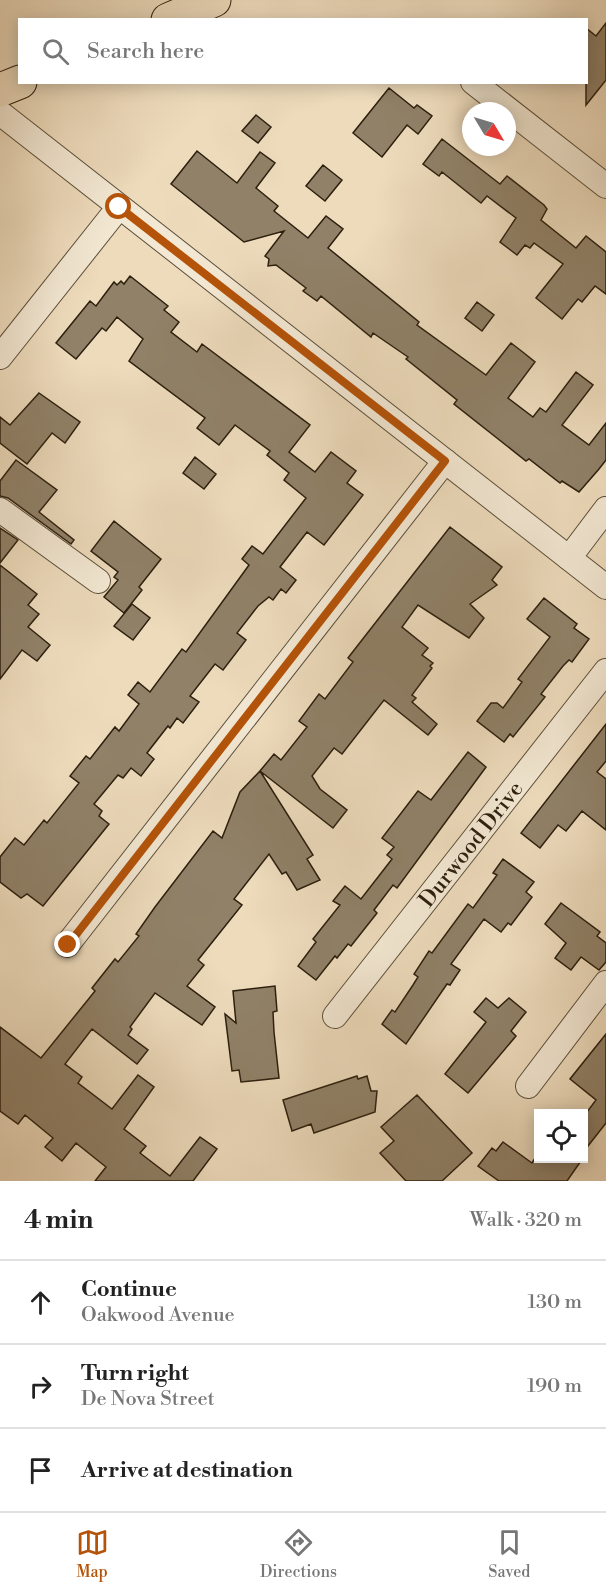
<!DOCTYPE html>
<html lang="en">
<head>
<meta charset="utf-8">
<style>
  :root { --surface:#fff; --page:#f6f6f6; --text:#222; --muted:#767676; --line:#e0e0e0; --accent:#b45309 }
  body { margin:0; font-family:"Libre Bodoni",serif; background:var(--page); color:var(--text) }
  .controls { position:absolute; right:18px; bottom:18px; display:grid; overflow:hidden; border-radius:0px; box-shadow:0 3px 15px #0003 }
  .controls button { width:54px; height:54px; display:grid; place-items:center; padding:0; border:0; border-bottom:2px solid var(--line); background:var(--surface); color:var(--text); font:30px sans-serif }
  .compass { position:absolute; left:462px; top:102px; width:54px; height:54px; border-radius:50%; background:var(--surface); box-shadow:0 3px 15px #0003; rotate:128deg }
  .stop { position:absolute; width:18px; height:18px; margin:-14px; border:4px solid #b45309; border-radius:50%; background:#fff }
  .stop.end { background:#b45309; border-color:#fff; box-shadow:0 2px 6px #0008 }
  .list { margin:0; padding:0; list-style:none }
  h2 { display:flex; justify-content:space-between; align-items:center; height:78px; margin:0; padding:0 24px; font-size:26px }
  h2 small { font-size:20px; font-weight:400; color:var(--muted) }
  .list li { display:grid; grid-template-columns:39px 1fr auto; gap:18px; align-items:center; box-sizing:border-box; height:84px; padding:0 24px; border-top:2px solid var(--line) }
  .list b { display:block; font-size:22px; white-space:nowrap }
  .list p { margin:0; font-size:20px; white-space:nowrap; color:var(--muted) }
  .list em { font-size:20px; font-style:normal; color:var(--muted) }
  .icon { flex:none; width:33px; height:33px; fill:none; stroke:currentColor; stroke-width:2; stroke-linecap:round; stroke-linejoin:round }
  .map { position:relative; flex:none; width:606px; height:1181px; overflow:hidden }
  .search { position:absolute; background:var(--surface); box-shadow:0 3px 15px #0003; left:18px; right:18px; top:18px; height:66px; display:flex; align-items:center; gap:15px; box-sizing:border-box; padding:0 21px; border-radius:0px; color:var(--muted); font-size:22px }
  .sheet { height:330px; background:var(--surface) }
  nav { display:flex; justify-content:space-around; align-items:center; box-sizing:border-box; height:84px; border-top:2px solid var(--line); background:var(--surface); font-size:16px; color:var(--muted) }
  nav a { display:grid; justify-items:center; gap:3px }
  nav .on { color:var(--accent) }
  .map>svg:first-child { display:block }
  .building { fill:#908168; stroke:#2c1f0e; stroke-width:1.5 }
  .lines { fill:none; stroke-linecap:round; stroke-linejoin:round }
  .minor-casing { stroke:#5c4e3a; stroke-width:26 }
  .highway-casing { stroke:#2c1f0e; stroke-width:35 }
  .minor { stroke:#f3e8d3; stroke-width:24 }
  .highway { stroke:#eddbbc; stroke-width:33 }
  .route { stroke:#b45309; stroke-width:8 }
  .labels { text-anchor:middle; stroke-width:4.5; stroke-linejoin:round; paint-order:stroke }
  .street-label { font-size:22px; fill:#2c1f0e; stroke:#f3e8d3 }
</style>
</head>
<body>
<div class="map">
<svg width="606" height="1181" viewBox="0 0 606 1181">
  <rect width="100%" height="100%" fill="#eddbbc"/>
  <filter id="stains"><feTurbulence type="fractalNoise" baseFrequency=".00333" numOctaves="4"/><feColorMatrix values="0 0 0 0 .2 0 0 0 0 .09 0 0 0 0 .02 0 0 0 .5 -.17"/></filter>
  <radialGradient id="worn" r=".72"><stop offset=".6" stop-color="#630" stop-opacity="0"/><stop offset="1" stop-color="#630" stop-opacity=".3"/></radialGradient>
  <path class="building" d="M606 23V80L586 105V28L596 36Z
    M389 88 414 108 417 105 432 116 418 134 407 125 382 157 353 133Z
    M256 115 271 127 258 143 242 131Z
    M442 139 500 184 507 176 544 205 547 209 541 220 576 248 586 236 606 252V294L595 286 582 302 578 299 562 319 536 298 563 264 534 243 530 248 525 245 517 255 500 242 516 218 487 196 481 203 442 172 439 176 423 164Z
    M197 151 237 183 260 152 275 163 256 188 278 206 274 211 308 238 326 216 343 229 328 248 419 322 417 325 486 375 511 343 524 353 535 362 508 398 533 417 540 408 546 412 576 372 593 385 562 425 589 445 606 423V460L599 469 579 492 562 481 560 483 529 459 526 461 454 404 457 400 406 359 408 357 373 333 371 337 321 296 317 301 303 291 306 288 276 265 268 266 269 259 265 256 284 231 244 242 171 184Z
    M323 165 342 180 325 201 306 186Z
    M130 276 168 306 164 310 179 322 171 332 197 352 202 344 310 425 289 452 315 472 331 452 356 471 347 483 363 495 324 545 307 532 280 567 296 580 286 593 281 589 273 600 269 597 258 606 237 633 246 640 223 670 215 664 190 696 199 702 183 723 177 718 170 728 168 726 147 753 154 759 141 776 131 768 123 778 118 775 94 804 102 811 99 816 109 824 43 906 27 894 21 898 0 882V857L15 838 24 845 44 820 47 823 79 783 70 776 86 756 90 759 115 727 119 731 139 704 128 695 138 682 150 692 182 649 186 652 249 565 242 559 252 546 263 554 306 498 284 480 289 473 267 455 270 451 235 425 219 445 197 428 205 418 129 361 143 339 117 317 106 331 102 328 76 359 56 343 90 301 96 306 114 282 117 285 121 281 124 284Z
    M477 302 494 315 482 331 465 318Z
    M39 393 80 422 65 443 52 433 27 464 0 443V417L10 425Z
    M195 457 216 474 204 489 183 473Z
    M16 460 57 490 39 512 74 540 71 544 8 498 0 496V481Z
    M114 521 161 559 139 587 142 590 124 613 104 597 118 580 114 577 118 572 91 551Z
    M450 527 502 567 492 580 497 585 470 604 484 618 469 638 418 605 402 627 428 648 422 655 433 663 430 666 432 668 412 695 416 698 412 702 437 724 428 735 384 700 342 754 334 748 312 776 320 789 347 810 333 828 260 771 274 754 281 760 307 727 299 721 319 694 325 699 353 662 348 658Z
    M0 528 18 540 0 563Z
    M0 565 37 594 28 605 39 614 28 627 50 645 37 661 22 650 0 679Z
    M544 598 577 624 574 628 589 639 572 662 569 660 563 666 541 694 545 697 513 737 510 734 504 742 477 721 491 703H497L503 708 522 682 518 679 550 637 527 619Z
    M132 604 150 618 133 640 114 626Z
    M606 724V761L597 772 606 779V830L582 811 566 831 558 825 540 848 521 833Z
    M468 752 486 767 397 888 393 885 374 910 377 913 351 946 348 944 337 958 335 956 316 980 298 966 316 942 313 939 340 905 333 901 345 886 361 899 392 859 387 855 394 847 382 838 418 791 431 800Z
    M260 771 313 855 307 859 320 880 297 890 286 872 282 874 269 854 234 899 242 905 198 960 204 965 187 986 215 1007 202 1025 155 993 130 1027 132 1029 128 1035 148 1050 137 1064 92 1029 65 1064 82 1077 78 1083 112 1109 138 1075 154 1087 124 1129 146 1146 140 1153 170 1176 200 1137 217 1149 193 1181H95L106 1167 76 1143 62 1161 45 1147 53 1138 25 1115 18 1124 0 1111V1027L41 1058 95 991 92 988 115 959 118 962 139 936 136 934 155 907 213 831 222 838 240 792Z
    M503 859 534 882 526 892 532 897 511 925 508 923 501 932 484 919 451 964 460 970 450 985 447 984 406 1044 382 1024 392 1010 395 1012 413 985 418 977 414 974 429 951 432 953 468 904 473 908 497 875 493 873Z
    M561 903 600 932 597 936 606 943V962L599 970 581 957 571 970 555 958 566 943 545 924Z
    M275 986 277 1011 273 1012 274 1032 279 1078 241 1082 239 1070 232 1071 225 1014 236 1023 233 991Z
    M486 998 498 1008 509 998 526 1012 511 1031 516 1036 468 1093 445 1074 486 1022 474 1012Z
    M606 1034V1123L584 1151V1116L596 1100 570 1079Z
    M357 1076 358 1079 367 1076 371 1091H377L375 1112 314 1133 311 1124 292 1131 283 1100Z
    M417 1095 472 1153 442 1181H406L380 1153 394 1141 381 1127Z
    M503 1142 532 1163 535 1158H583L567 1181H499L478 1166 492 1148 496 1151Z"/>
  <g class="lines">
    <g class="minor-casing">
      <g id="minor">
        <path d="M473 82 606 186"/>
        <path d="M0 113 606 587"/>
        <path d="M0 357 119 207"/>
        <path d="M0 510 98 581"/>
        <path d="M569 558 606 509"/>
        <path d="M67 945 445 461"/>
        <path id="s1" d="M335 1016 606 671"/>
        <path d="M528 1086 606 983"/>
      </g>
    </g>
    <g class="highway-casing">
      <path id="highway" d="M168 20 214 0
        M0 90 20 82"/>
    </g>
    <use href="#minor" class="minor"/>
    <use href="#highway" class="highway"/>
  </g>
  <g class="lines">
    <path class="route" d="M68 945 445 461 119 207"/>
  </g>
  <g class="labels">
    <g class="street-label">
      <text dy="8" stroke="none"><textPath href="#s1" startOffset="219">Durwood Drive</textPath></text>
    </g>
  </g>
  <rect width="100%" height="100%" filter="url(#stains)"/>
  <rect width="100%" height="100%" fill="url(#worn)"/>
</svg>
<div class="controls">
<button><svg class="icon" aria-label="locate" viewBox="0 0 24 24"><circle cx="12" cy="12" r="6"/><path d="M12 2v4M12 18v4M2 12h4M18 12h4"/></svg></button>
</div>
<svg class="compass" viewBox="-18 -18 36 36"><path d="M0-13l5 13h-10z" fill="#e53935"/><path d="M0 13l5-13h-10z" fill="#767676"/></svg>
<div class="stop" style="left:119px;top:207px"></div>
<div class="stop end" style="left:68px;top:945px"></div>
<div class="search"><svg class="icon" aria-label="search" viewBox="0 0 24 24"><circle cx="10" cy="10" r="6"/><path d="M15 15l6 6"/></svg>Search here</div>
</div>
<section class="sheet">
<h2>4 min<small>Walk · 320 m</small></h2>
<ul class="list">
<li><svg class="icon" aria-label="ahead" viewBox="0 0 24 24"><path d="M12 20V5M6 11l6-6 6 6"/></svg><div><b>Continue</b><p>Oakwood Avenue</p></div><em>130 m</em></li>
<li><svg class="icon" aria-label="right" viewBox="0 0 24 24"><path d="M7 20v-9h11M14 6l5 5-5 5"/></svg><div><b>Turn right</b><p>De Nova Street</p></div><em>190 m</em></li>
<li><svg class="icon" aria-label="arrive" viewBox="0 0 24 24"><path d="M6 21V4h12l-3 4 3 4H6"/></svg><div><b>Arrive at destination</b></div></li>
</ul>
</section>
<nav>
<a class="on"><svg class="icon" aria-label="map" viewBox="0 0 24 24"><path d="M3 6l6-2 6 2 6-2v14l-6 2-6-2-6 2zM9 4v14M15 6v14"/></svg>Map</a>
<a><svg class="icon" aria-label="directions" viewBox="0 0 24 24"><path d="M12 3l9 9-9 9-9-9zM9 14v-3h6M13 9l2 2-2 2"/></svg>Directions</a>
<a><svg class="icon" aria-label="saved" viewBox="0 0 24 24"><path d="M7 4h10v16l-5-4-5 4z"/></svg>Saved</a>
</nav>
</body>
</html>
